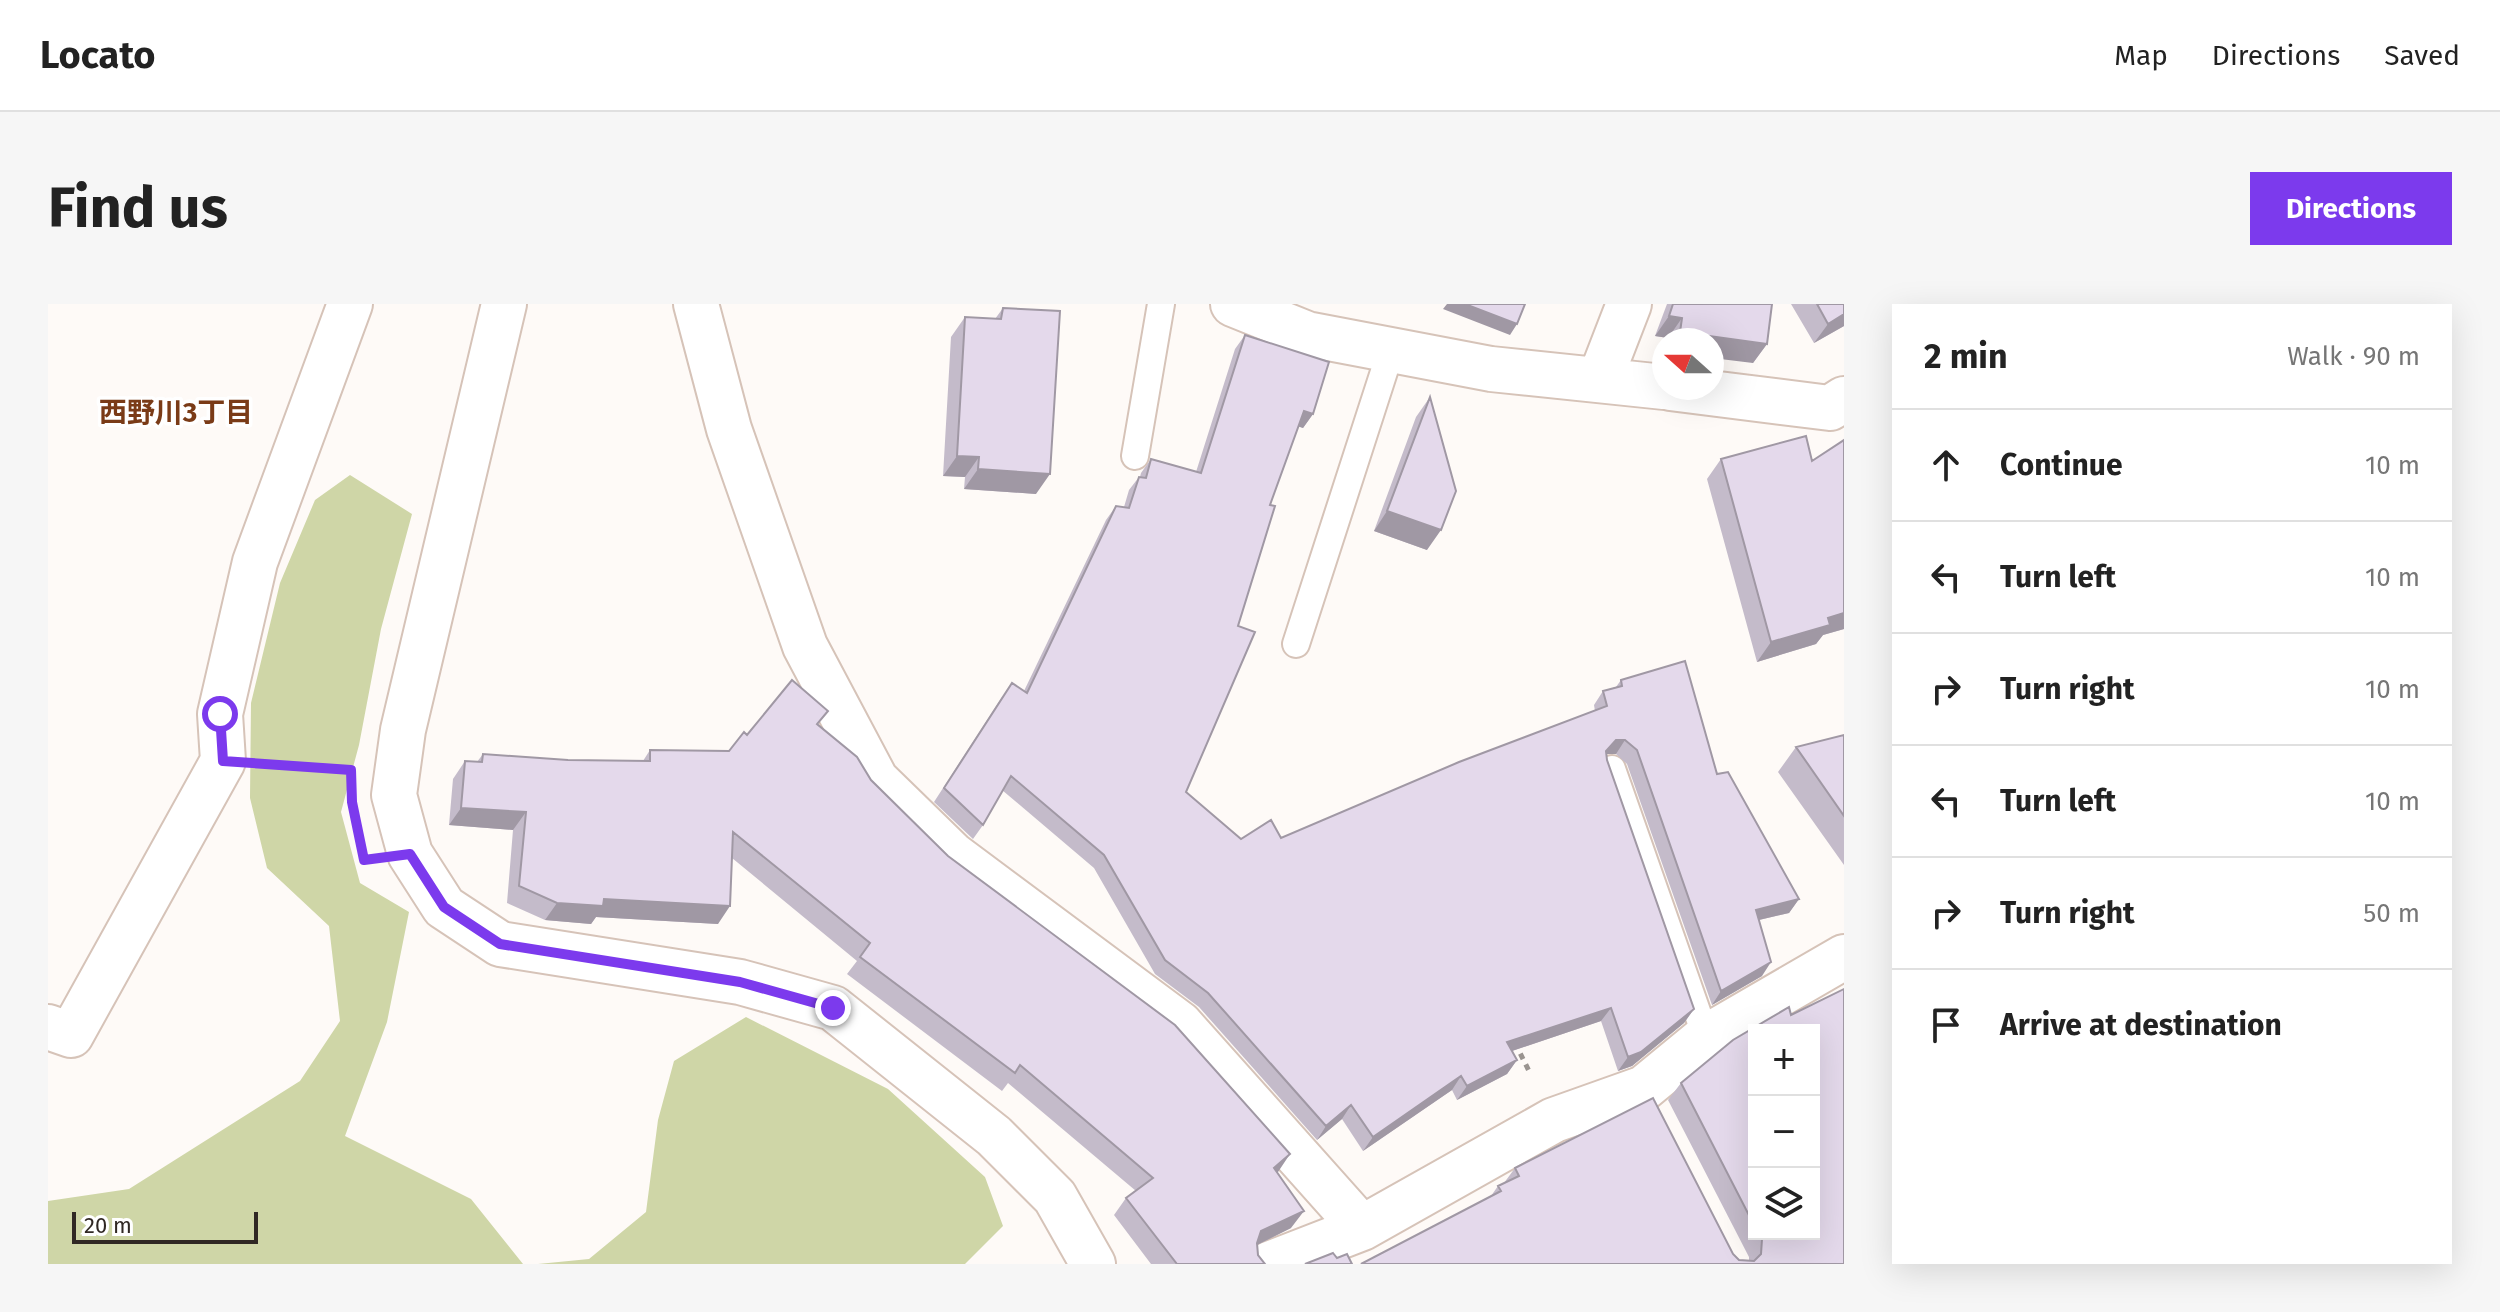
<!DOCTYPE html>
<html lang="en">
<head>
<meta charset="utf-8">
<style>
  :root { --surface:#fff; --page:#f6f6f6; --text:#222; --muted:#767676; --line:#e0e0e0; --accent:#7c3aed }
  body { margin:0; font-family:"Fira Sans","Noto Sans JP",sans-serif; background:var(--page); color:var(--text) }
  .controls { position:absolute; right:24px; bottom:24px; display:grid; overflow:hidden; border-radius:0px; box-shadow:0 8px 32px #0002 }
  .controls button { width:72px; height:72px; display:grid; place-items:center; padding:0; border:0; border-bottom:2px solid var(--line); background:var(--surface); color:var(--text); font:40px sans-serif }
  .compass { position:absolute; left:1604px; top:24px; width:72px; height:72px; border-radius:50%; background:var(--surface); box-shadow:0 8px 32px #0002; rotate:291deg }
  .scale { position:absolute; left:24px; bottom:20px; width:186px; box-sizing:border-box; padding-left:8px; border:4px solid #302824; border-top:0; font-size:22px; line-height:28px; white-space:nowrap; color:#302824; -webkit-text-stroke:6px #fff; paint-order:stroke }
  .stop { position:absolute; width:24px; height:24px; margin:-18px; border:6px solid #7c3aed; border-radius:50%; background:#fff }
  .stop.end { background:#7c3aed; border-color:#fff; box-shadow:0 2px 8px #0008 }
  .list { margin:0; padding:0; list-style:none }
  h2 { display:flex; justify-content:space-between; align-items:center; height:104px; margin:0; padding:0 32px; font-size:34px }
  h2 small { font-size:26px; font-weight:400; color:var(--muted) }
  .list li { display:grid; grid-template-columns:52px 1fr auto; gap:24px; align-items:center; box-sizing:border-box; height:112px; padding:0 32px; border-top:2px solid var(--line) }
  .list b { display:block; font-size:30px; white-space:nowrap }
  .list em { font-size:26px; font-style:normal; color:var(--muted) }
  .icon { flex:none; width:44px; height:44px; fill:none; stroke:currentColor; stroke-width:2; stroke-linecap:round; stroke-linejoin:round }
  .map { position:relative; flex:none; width:1796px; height:960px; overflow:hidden; border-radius:0px }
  header { display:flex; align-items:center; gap:48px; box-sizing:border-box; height:112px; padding:0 40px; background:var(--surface); border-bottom:2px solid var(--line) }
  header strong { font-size:38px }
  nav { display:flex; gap:44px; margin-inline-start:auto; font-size:28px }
  .intro { display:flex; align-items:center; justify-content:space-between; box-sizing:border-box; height:192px; padding:0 48px }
  h1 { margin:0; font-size:56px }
  .button { padding:20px 36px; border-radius:0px; background:var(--accent); color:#fff; font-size:28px; font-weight:700 }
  main { display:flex; gap:48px; padding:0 48px }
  aside { flex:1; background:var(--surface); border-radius:0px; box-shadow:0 8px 32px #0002 }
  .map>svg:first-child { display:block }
  .green { fill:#cfd6a7 }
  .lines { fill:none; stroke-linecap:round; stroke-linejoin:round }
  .lane-casing { stroke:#d6c3b8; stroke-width:30 }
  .street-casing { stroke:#d6c3b8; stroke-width:48 }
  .path { stroke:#9a9490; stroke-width:5; stroke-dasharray:6 6; stroke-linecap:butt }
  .lane { stroke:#fff; stroke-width:26 }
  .street { stroke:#fff; stroke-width:44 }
  .wall { fill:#c4bbca; fill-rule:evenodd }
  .shaded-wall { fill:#a098a4 }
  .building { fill:#e4d9eb; stroke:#a098a4; stroke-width:2 }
  .route { stroke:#7c3aed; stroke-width:10 }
  .labels { text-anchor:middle; stroke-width:7; stroke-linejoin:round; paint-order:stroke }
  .neighbourhood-label { font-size:28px; font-weight:bold; fill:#7a3b17; stroke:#fff }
</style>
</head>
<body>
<header>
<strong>Locato</strong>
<nav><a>Map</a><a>Directions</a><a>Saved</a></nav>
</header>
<div class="intro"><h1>Find us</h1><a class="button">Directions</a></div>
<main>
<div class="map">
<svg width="1796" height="960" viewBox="0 0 1796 960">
  <rect width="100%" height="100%" fill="#fefaf7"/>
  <path class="green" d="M302 171 364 210 333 325 311 441 293 508 312 579 361 608 339 718 297 832 423 895 475 960H0V897L81 885 252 777 292 717 281 622 219 564 202 494 203 399 232 279 267 196Z
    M698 713 840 785 937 873 955 922 917 960H490L541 955 598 908 610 816 626 757Z"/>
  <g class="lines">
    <g class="lane-casing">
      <path id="lane" d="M1087 152 1113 0
        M1248 340 1343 46
        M1564 465 1658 733"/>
    </g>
    <g class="street-casing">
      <path id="street" d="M456 0 355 426 346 491 362 550 396 603 452 640 692 678 785 704 946 832 1007 893 1045 960
        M648 0 681 125 757 342 828 476 905 551 1132 720 1314 924
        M1185 0 1259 30 1443 65 1616 83
        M1552 75 1581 0
        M1622 84 1782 104 1796 95
        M0 723 23 731 175 457 172 410 207 258 302 0
        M1221 960 1314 924 1506 816 1596 784 1658 733 1796 653"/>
    </g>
    <path class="path" d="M228 460 294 465
      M1467 739 1482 769"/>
    <use href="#lane" class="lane"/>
    <use href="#street" class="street"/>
  </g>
  <path class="wall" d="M1619 0H1724L1719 40 1705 59 1664 36H1620V34L1607 32Z
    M1743 0H1796V22L1766 39Z
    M955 4 988 190 916 185 917 173 895 172 903 33 917 13 947 15Z
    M1197 31 1265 110 1255 124 1250 122 1222 201 1138 488 1193 535 1233 534 1547 407 1546 401 1555 387 1568 383 1573 376 1669 470 1751 595 1741 609 1711 616 1714 672 1664 701 1579 460 1568 450H1558L1559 456 1646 705 1636 719 1584 762 1570 767 1553 717 1464 747 1469 756 1459 770 1409 796 1404 786 1315 847 1294 815 1269 836 1151 703 1107 670 1046 564 954 486 935 521 925 535 886 498 954 393 976 387 1058 216 1068 202 1076 203 1081 186 1091 173H1092L1093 169 1103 155 1148 168 1187 45Z
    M1382 93 1379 246 1326 227 1368 113Z
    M1796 136V325L1775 331 1768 340 1709 358 1659 175 1673 155 1764 157Z
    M770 421 823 476 900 552 1230 868 1229 869 1243 924 1209 941 1210 951 1217 960H1103L1066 911 1078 894 1088 887 960 779 954 787 799 670 809 657 684 554 670 620 548 613 543 620 497 616 459 599 465 526 401 521 405 475 417 457 429 458 435 450 520 456 595 457 602 446 681 447 699 431Z
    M1796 431V561L1730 468 1748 443Z
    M1796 685V960H1313L1443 892 1450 882 1456 879 1467 864 1605 794 1685 950 1691 956 1701 957V953L1620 796 1633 779 1685 736 1741 703 1743 711ZM1706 726H1766V930H1706Z"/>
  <path class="shaded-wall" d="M1399 0H1417L1469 20 1462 31 1395 5Z
    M1796 10V22L1766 39 1780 20Z
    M1621 12 1634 14 1620 34 1607 32Z
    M1632 28 1719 40 1705 59 1664 54V36H1627Z
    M1256 107 1265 110 1255 124 1246 121Z
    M909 152 931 153 917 173 895 172Z
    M930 165 1002 170 988 190 916 185Z
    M1339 207 1393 226 1379 246 1326 227Z
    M1796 309V325L1775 331 1768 340 1709 358 1723 338 1780 314Z
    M1568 436H1577L1568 450H1558V447Z
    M413 504 478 508 465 526 401 521Z
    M556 595 682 602 670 620 548 613 543 620 497 616 509 599Z
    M1751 595 1741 609 1698 619 1708 606Z
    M1723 658 1714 672 1664 701 1673 687Z
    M1563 704 1553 717 1449 752 1459 738Z
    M1646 705 1636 719 1584 762 1570 767 1580 753Z
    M1469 756 1459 770 1409 796 1419 782Z
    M1413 772 1404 786 1315 847 1325 833Z
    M1303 801 1294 815 1269 836 1278 822Z
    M1242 850 1230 868 1213 881 1226 864Z
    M1256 907 1243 924 1201 945 1213 927Z"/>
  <path class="building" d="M1417 0H1477L1469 20Z
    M1625 0H1724L1719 40 1632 28 1634 14 1621 12Z
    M1769 0H1796V10L1780 20Z
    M955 4 1012 7 1002 170 930 165 931 153 909 152 917 13 953 15Z
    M1197 31 1281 58 1265 110 1256 107 1222 201 1227 202 1190 322 1207 328 1138 488 1193 535 1223 516 1233 534 1411 458 1559 402 1555 387 1574 382 1573 376 1637 357 1669 470 1680 468 1751 595 1708 606 1723 658 1673 687 1589 446 1577 436H1568L1558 447 1559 456 1646 705 1593 748 1580 753 1563 704 1459 738 1469 756 1419 782 1413 772 1325 833 1303 801 1278 822 1160 689 1117 656 1056 551 963 472 935 521 896 484 964 379 979 389 1068 202 1081 204 1091 173 1098 174 1103 155 1153 169Z
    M1382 93 1408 187 1393 226 1339 207Z
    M1758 132 1764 157 1796 136V309L1780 314 1782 321 1723 338 1673 155Z
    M744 376 780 407 769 420 809 453 823 476 900 552 1127 721 1242 850 1226 864 1256 907 1213 927 1209 939 1210 951 1217 960H1129L1078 894 1105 874 972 761 967 769 812 653 822 639 685 528 682 602 556 595 555 602 509 599 471 582 478 508 413 504 417 457 434 458 435 450 520 456 602 457V446L681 447 696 428 699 431Z
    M1796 431V512L1748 443Z
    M1796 685V960H1313L1453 887 1450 882 1471 872 1467 864 1605 794 1685 950 1691 956 1706 957 1713 950 1714 935 1711 930H1766V726H1706V921L1633 779 1685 736 1741 703 1743 711Z
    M1285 949 1289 954 1299 950 1304 960H1257Z"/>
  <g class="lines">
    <path class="route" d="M172 410 175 457 303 466 304 498 316 556 362 550 396 603 452 640 692 678 785 704"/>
  </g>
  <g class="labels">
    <g class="neighbourhood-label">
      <text x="128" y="118">西野川3丁目</text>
    </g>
  </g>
</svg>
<div class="controls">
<button>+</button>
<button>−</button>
<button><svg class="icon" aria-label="layers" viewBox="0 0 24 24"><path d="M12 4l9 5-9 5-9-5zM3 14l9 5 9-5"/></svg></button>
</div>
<svg class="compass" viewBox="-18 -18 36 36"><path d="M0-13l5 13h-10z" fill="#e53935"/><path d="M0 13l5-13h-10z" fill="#767676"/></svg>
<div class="scale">20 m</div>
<div class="stop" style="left:172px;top:410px"></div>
<div class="stop end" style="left:785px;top:704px"></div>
</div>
<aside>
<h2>2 min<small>Walk · 90 m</small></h2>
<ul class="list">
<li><svg class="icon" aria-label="ahead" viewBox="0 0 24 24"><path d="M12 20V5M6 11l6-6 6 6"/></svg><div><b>Continue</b></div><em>10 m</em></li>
<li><svg class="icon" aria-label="left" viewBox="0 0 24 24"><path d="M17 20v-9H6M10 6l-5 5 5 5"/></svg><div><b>Turn left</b></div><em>10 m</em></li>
<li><svg class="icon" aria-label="right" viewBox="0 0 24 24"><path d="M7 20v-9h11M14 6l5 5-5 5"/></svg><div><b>Turn right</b></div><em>10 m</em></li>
<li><svg class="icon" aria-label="left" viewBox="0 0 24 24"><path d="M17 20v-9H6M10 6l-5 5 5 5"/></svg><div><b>Turn left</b></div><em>10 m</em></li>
<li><svg class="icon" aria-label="right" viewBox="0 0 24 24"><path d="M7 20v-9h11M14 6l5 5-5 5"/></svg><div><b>Turn right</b></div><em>50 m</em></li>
<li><svg class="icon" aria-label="arrive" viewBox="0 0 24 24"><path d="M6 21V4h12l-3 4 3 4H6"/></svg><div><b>Arrive at destination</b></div></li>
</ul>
</aside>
</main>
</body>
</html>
